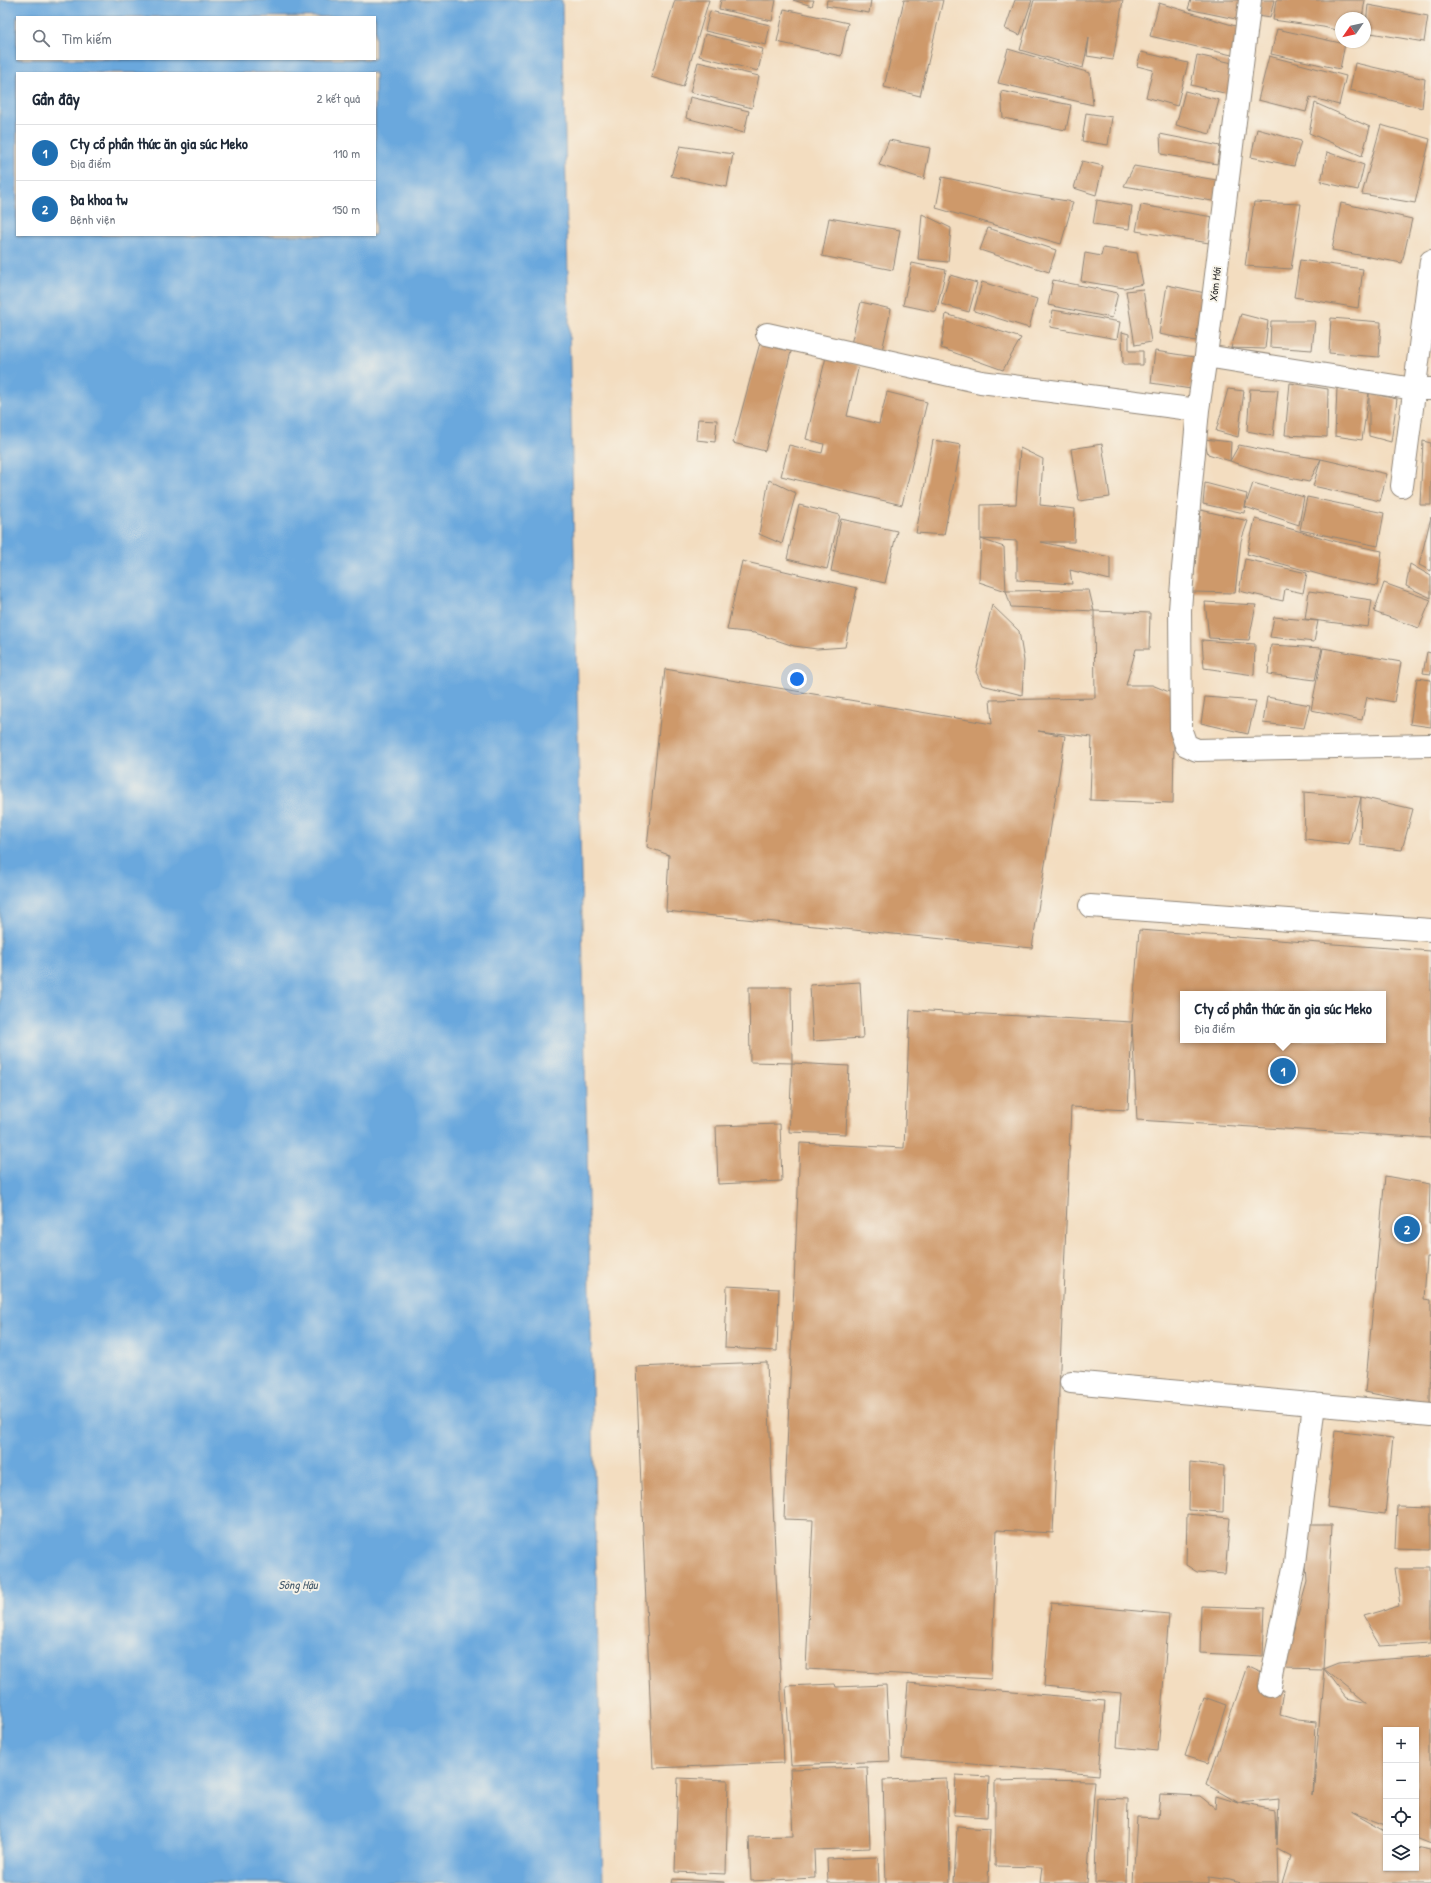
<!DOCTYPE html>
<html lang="vi">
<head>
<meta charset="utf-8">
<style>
  :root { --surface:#fff; --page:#f6f6f7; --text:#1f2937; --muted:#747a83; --line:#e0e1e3; --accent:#1f6fb2 }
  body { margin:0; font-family:"Patrick Hand",sans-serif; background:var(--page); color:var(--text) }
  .controls { position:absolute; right:12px; bottom:12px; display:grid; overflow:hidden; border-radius:0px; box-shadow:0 1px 3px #0004 }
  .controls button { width:36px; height:36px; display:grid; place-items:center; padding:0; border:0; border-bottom:1px solid var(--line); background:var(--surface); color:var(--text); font:20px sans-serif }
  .compass { position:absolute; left:1335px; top:12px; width:36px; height:36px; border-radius:50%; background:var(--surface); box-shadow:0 1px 3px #0004; rotate:236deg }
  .you { position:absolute; left:797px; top:679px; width:14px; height:14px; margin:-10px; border:3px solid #fff; border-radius:50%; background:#1a73e8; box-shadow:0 0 0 6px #1a73e833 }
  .badge { display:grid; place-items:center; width:26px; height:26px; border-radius:50%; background:var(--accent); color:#fff; font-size:13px; font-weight:700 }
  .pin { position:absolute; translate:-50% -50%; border:2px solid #fff; box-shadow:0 1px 4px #0006 }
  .popup { position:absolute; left:1180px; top:991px; width:206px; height:52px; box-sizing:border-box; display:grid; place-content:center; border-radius:0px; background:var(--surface); filter:drop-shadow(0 1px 3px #0005); font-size:13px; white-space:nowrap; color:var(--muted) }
  .popup b { font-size:15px; color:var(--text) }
  .popup::after { content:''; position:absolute; left:50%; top:100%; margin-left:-8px; border:8px solid transparent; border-top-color:var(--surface) }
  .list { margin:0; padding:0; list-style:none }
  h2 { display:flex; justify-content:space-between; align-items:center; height:52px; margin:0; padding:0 16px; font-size:17px }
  h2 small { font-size:13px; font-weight:400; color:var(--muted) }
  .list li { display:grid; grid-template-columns:26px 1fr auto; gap:12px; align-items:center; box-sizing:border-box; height:56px; padding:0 16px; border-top:1px solid var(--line) }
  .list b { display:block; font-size:15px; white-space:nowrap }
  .list p { margin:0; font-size:13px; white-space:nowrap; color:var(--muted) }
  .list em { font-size:13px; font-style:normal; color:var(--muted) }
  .icon { flex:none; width:22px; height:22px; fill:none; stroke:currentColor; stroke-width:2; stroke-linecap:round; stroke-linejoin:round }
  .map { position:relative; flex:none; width:1431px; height:1883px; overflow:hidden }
  .search { position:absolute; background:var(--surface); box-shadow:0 1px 3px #0004; left:16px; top:16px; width:360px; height:44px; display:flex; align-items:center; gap:10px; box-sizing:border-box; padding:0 14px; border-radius:0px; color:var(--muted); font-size:15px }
  .panel { position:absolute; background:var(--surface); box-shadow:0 1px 3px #0004; left:16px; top:72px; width:360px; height:164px; border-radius:0px }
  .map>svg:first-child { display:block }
  .water { fill:#6ba8dd; stroke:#4b6a84; fill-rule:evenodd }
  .building { fill:#ce996a; fill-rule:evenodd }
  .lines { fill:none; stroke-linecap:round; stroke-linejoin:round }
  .minor-casing { stroke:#8f8476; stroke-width:24 }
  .minor { stroke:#fff; stroke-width:22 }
  .labels { text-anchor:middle; stroke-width:4; stroke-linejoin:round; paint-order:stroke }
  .street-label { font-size:11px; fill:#2b2b2b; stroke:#f7f3e8 }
  .water-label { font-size:12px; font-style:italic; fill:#415769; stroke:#f7f3e8 }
</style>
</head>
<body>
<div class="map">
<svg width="1431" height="1883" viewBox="0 0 1431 1883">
  <rect width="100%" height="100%" fill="#f7f3e8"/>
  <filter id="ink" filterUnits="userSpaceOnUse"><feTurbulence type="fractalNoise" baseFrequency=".025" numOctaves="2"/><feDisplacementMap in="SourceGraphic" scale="8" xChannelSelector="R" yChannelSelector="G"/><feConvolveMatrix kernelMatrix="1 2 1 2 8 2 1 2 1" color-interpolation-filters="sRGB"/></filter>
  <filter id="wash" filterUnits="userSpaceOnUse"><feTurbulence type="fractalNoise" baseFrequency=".012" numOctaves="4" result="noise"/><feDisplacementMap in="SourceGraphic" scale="16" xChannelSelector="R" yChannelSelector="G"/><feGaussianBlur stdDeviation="0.9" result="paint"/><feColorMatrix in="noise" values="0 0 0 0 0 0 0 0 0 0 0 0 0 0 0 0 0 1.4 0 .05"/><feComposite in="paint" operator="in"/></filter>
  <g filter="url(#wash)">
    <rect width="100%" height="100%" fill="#f3ddc0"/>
    <path class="water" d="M0 0H562L603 1883H0ZM17 17H375V59H17ZM17 73H375V235H17Z"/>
    <g id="blocks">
      <path class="building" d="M675 0H709L683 87 651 77Z
        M721 0H776L772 21 719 9Z
        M793 0H814L812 6Z
        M827 0H871L869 13 826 6Z
        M904 0H943L920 96 884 87Z
        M1015 0H1032L1020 35 1005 29Z
        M1034 0H1123L1113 60 1087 56 1089 38 1083 68 1020 50Z
        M1191 0H1248L1245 21 1188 9Z
        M1260 0H1274L1270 18 1257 16Z
        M1276 0H1365L1362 18H1341V31L1323 27 1273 20Z
        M1159 3 1242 28 1236 56 1150 36Z
        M1368 5 1428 16 1424 42 1365 32Z
        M784 9 848 23 841 56 777 42Z
        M710 11 770 25 766 45 705 31Z
        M1277 29 1345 44 1340 69 1271 54Z
        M705 34 763 49 758 71 699 56Z
        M1008 49 1090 73 1093 105 998 83Z
        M1141 52 1188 63 1177 106 1146 97 1153 70 1137 66Z
        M1197 55 1237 64 1232 95 1191 85Z
        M1269 56 1346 76 1339 105 1310 97 1306 112 1258 100Z
        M698 62 759 76 752 108 690 92Z
        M1355 63 1425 79 1422 108 1350 90Z
        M1001 91 1071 105 1066 130 1003 118Z
        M1185 91 1219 100 1210 134 1176 125Z
        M690 97 749 111 744 133 686 118Z
        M1315 103 1370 127 1362 156 1309 133Z
        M1086 113 1112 117 1108 145 1082 141Z
        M1381 125 1430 139 1415 203 1362 194Z
        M1257 129 1301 141 1294 166 1251 157Z
        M1160 134 1220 146 1217 164 1161 154Z
        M889 140 930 148 924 179 879 165Z
        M680 146 733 154 727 187 671 176Z
        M1327 152 1364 165 1358 190 1321 182Z
        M1082 161 1103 166 1096 195 1074 188Z
        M1134 166 1222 181 1218 202 1124 186Z
        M942 177 1012 192 1073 202 1061 244 936 208Z
        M1097 200 1132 206 1129 229 1093 224Z
        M1254 202 1301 204 1291 269 1245 266Z
        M1341 203 1412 219 1402 263 1332 250Z
        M1141 205 1213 217 1209 243 1136 231Z
        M922 214 951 228 948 262 918 259Z
        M829 218 900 230 893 270 822 256Z
        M988 228 1056 250 1049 272 980 250Z
        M1103 248 1137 253 1143 284 1124 288 1081 281 1085 253 1101 256Z
        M1300 260 1363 269 1358 308 1294 297Z
        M912 263 946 270 936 312 903 305Z
        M950 275 977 283 969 312 941 304Z
        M1053 280 1118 293 1112 318 1048 305Z
        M982 282 1037 299 1029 328 974 311Z
        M1167 285 1205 293 1196 341 1159 334Z
        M1143 289 1151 342 1135 345 1126 291Z
        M861 302 891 309 882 351 851 344Z
        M1053 310 1120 322 1117 339 1050 327Z
        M946 314 1021 338 1003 370 941 348Z
        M1241 314 1268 321 1265 349 1231 348Z
        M1331 318 1381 322 1379 357 1329 353Z
        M1271 321H1315L1312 350 1270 347Z
        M1122 332 1129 334V351H1143V365H1123Z
        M761 339 792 348 765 451 733 443Z
        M1155 351 1195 357 1191 389 1151 383Z
        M826 357 859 365 847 416 879 424 887 392 927 402 902 505 781 476 789 445 822 453 824 444 806 439Z
        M1290 383 1328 389 1327 437 1285 435Z
        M1337 388 1369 393 1397 399 1391 442 1369 436V393L1362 440 1335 436Z
        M1228 389 1244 391 1238 437 1216 431Z
        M1250 389 1278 390 1273 436 1247 431Z
        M698 419 717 420 715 442 696 440Z
        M1204 439 1231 442 1230 461 1208 454Z
        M933 440 961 445 944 535 916 533Z
        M1423 441 1431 443V505H1420Z
        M1102 444 1110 497 1079 501 1071 449Z
        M1239 445 1269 451 1321 459 1387 474 1380 501 1313 486 1321 459 1309 482 1266 473 1230 461Z
        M1020 448 1043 459 1040 505 1075 509 1074 542H1041L1110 557V580L1070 570 1072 584 1017 580V541L981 539V505L1016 504Z
        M769 480 796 493 782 544 759 534Z
        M1205 483 1247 494 1244 513 1203 504Z
        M1253 483 1304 497 1299 525 1245 507Z
        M1307 497 1384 513 1378 546 1300 530Z
        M799 505 840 515 827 569 787 559Z
        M1201 510 1248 521 1241 541 1235 593 1192 592Z
        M1431 517V571L1419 565Z
        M841 519 897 531 885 583 831 571Z
        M1255 519 1338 542 1382 551 1377 586 1332 578 1247 554Z
        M981 539 1004 547 1006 591 979 582Z
        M1245 559 1307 573 1303 593 1285 589 1283 601 1239 591Z
        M742 561 857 588 845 647 817 649 794 646 755 633 727 630Z
        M1410 564 1431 576V598L1406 586Z
        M1384 583 1431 600 1419 628 1374 612Z
        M1089 590 1094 611 1011 607 1006 591Z
        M1309 591 1372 600 1368 627 1305 619Z
        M1205 602 1256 605 1249 640 1209 638Z
        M992 605 1019 631 1024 661 1022 695 982 685 976 672Z
        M1094 611 1150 613 1149 649H1136L1126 685H1152L1179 696 1174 741 1173 803 1090 800 1092 737 1038 731 1065 736 1032 948 666 911 669 855 647 847 665 669 992 724 990 700 1095 698Z
        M1274 617 1318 621 1314 642 1270 637Z
        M1202 640 1255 644 1254 675 1204 668Z
        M1271 645 1322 648 1315 680 1268 674Z
        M1323 648 1401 662 1394 702 1367 697 1362 720 1311 710Z
        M1427 652 1431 653V674L1423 673Z
        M1417 678 1431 680V727L1410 724Z
        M1205 697 1256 701 1248 734 1201 723Z
        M1267 697 1310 705 1304 728 1263 723Z
        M1304 792 1361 797 1413 809 1402 850 1360 845 1361 797 1349 844 1305 839Z
        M1139 930 1431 951V1138L1137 1120 1132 1024 1128 1110 1071 1107 1053 1533 997 1530 991 1679 806 1669 813 1520 784 1519 800 1143 904 1148 910 1010 1132 1022ZM1183 994H1383V1040H1183Z
        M860 982 863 1038 813 1041 810 985Z
        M749 987H791L792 1063 750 1062Z
        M792 1063 849 1066 846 1134 789 1132Z
        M780 1124 782 1181 718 1184 716 1126Z
        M1385 1176 1430 1184 1429 1224H1431V1257H1427L1424 1299 1431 1300 1430 1405 1365 1392Z
        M727 1286 779 1289 777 1351 725 1348Z
        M767 1362 784 1763 653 1768 636 1367Z
        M1335 1431 1393 1438 1385 1514 1327 1507Z
        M1190 1462 1224 1466 1223 1512 1189 1510Z
        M1397 1506 1431 1507V1550L1395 1549Z
        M1187 1514 1230 1518 1225 1574 1197 1572 1186 1565Z
        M1304 1525H1332L1324 1669 1339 1663 1431 1656V1843L1416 1837V1730H1386V1827L1352 1814 1386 1833V1868H1416V1846L1431 1849V1883H1282L1290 1856 1277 1849 1278 1883H1241L1230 1880 1209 1877V1883H1133L1137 1817 1158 1818 1160 1794 1200 1796 1215 1808 1216 1796 1239 1803 1207 1785 1247 1666 1266 1675 1275 1690 1284 1689 1280 1715 1298 1720 1316 1722 1313 1794 1324 1669 1283 1668 1307 1582ZM1324 1669 1366 1703 1346 1698ZM1279 1799 1277 1845 1276 1810 1239 1803Z
        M1395 1568H1431V1643L1380 1646 1362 1616 1400 1605Z
        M1051 1603 1169 1614 1158 1751 1117 1747 1121 1693 1044 1686Z
        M1201 1606 1265 1608 1263 1656 1200 1653Z
        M908 1683 1105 1700 1099 1775 902 1758Z
        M835 1684 836 1687 886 1685 890 1761 791 1765 786 1686Z
        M1204 1697 1226 1705 1208 1763 1185 1756Z
        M867 1767 870 1848 814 1850 815 1878 751 1881 749 1837 793 1836 790 1769Z
        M956 1775 989 1777 987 1817 954 1815Z
        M678 1778 728 1780 726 1874 675 1872Z
        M947 1778 950 1883H886L883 1780Z
        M1035 1780 1095 1781 1087 1883H1040L1042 1867 995 1866V1781Z
        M1097 1798 1128 1799 1126 1883H1095Z
        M957 1827 990 1829 988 1883H954Z
        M878 1857 879 1883H828L827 1859Z
        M673 1879 725 1882V1883H672Z"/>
    </g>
  </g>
  <g filter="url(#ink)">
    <use href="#blocks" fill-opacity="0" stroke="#8f8476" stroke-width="1"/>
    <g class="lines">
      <g class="minor-casing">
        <path id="minor" d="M1250 0 1206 356 1198 410 1183 569 1180 610 1181 731 1186 745 1197 750 1431 745
          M767 334 981 382 1198 410
          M1206 356 1414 389H1431
          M1402 486 1431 261
          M1090 906 1431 930
          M1071 1382 1431 1415
          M1270 1686 1295 1563 1314 1404"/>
      </g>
      <use href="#minor" class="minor"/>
    </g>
  </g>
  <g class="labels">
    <g class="street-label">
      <text transform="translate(1215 284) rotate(-83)" y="4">Xóm Mới</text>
    </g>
    <g class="water-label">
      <text x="298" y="1589">Sông Hậu</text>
    </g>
  </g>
</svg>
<div class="controls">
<button>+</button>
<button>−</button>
<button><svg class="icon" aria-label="locate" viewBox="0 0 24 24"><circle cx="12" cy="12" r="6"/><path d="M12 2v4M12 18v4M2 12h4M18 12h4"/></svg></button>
<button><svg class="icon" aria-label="layers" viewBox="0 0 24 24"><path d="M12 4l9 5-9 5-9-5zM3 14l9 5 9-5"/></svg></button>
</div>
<svg class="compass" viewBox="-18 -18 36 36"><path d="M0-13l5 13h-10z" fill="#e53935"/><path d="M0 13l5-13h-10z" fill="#747a83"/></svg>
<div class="you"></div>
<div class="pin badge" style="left:1283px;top:1071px">1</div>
<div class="popup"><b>Cty cổ phần thức ăn gia súc Meko</b>Địa điểm</div>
<div class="pin badge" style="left:1407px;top:1229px">2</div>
<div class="search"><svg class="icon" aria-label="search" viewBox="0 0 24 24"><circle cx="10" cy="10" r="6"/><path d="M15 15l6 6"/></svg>Tìm kiếm</div>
<section class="panel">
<h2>Gần đây<small>2 kết quả</small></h2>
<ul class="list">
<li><span class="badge">1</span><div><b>Cty cổ phần thức ăn gia súc Meko</b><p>Địa điểm</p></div><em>110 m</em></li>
<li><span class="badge">2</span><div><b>Đa khoa tw</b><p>Bệnh viện</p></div><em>150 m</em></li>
</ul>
</section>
</div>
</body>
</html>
